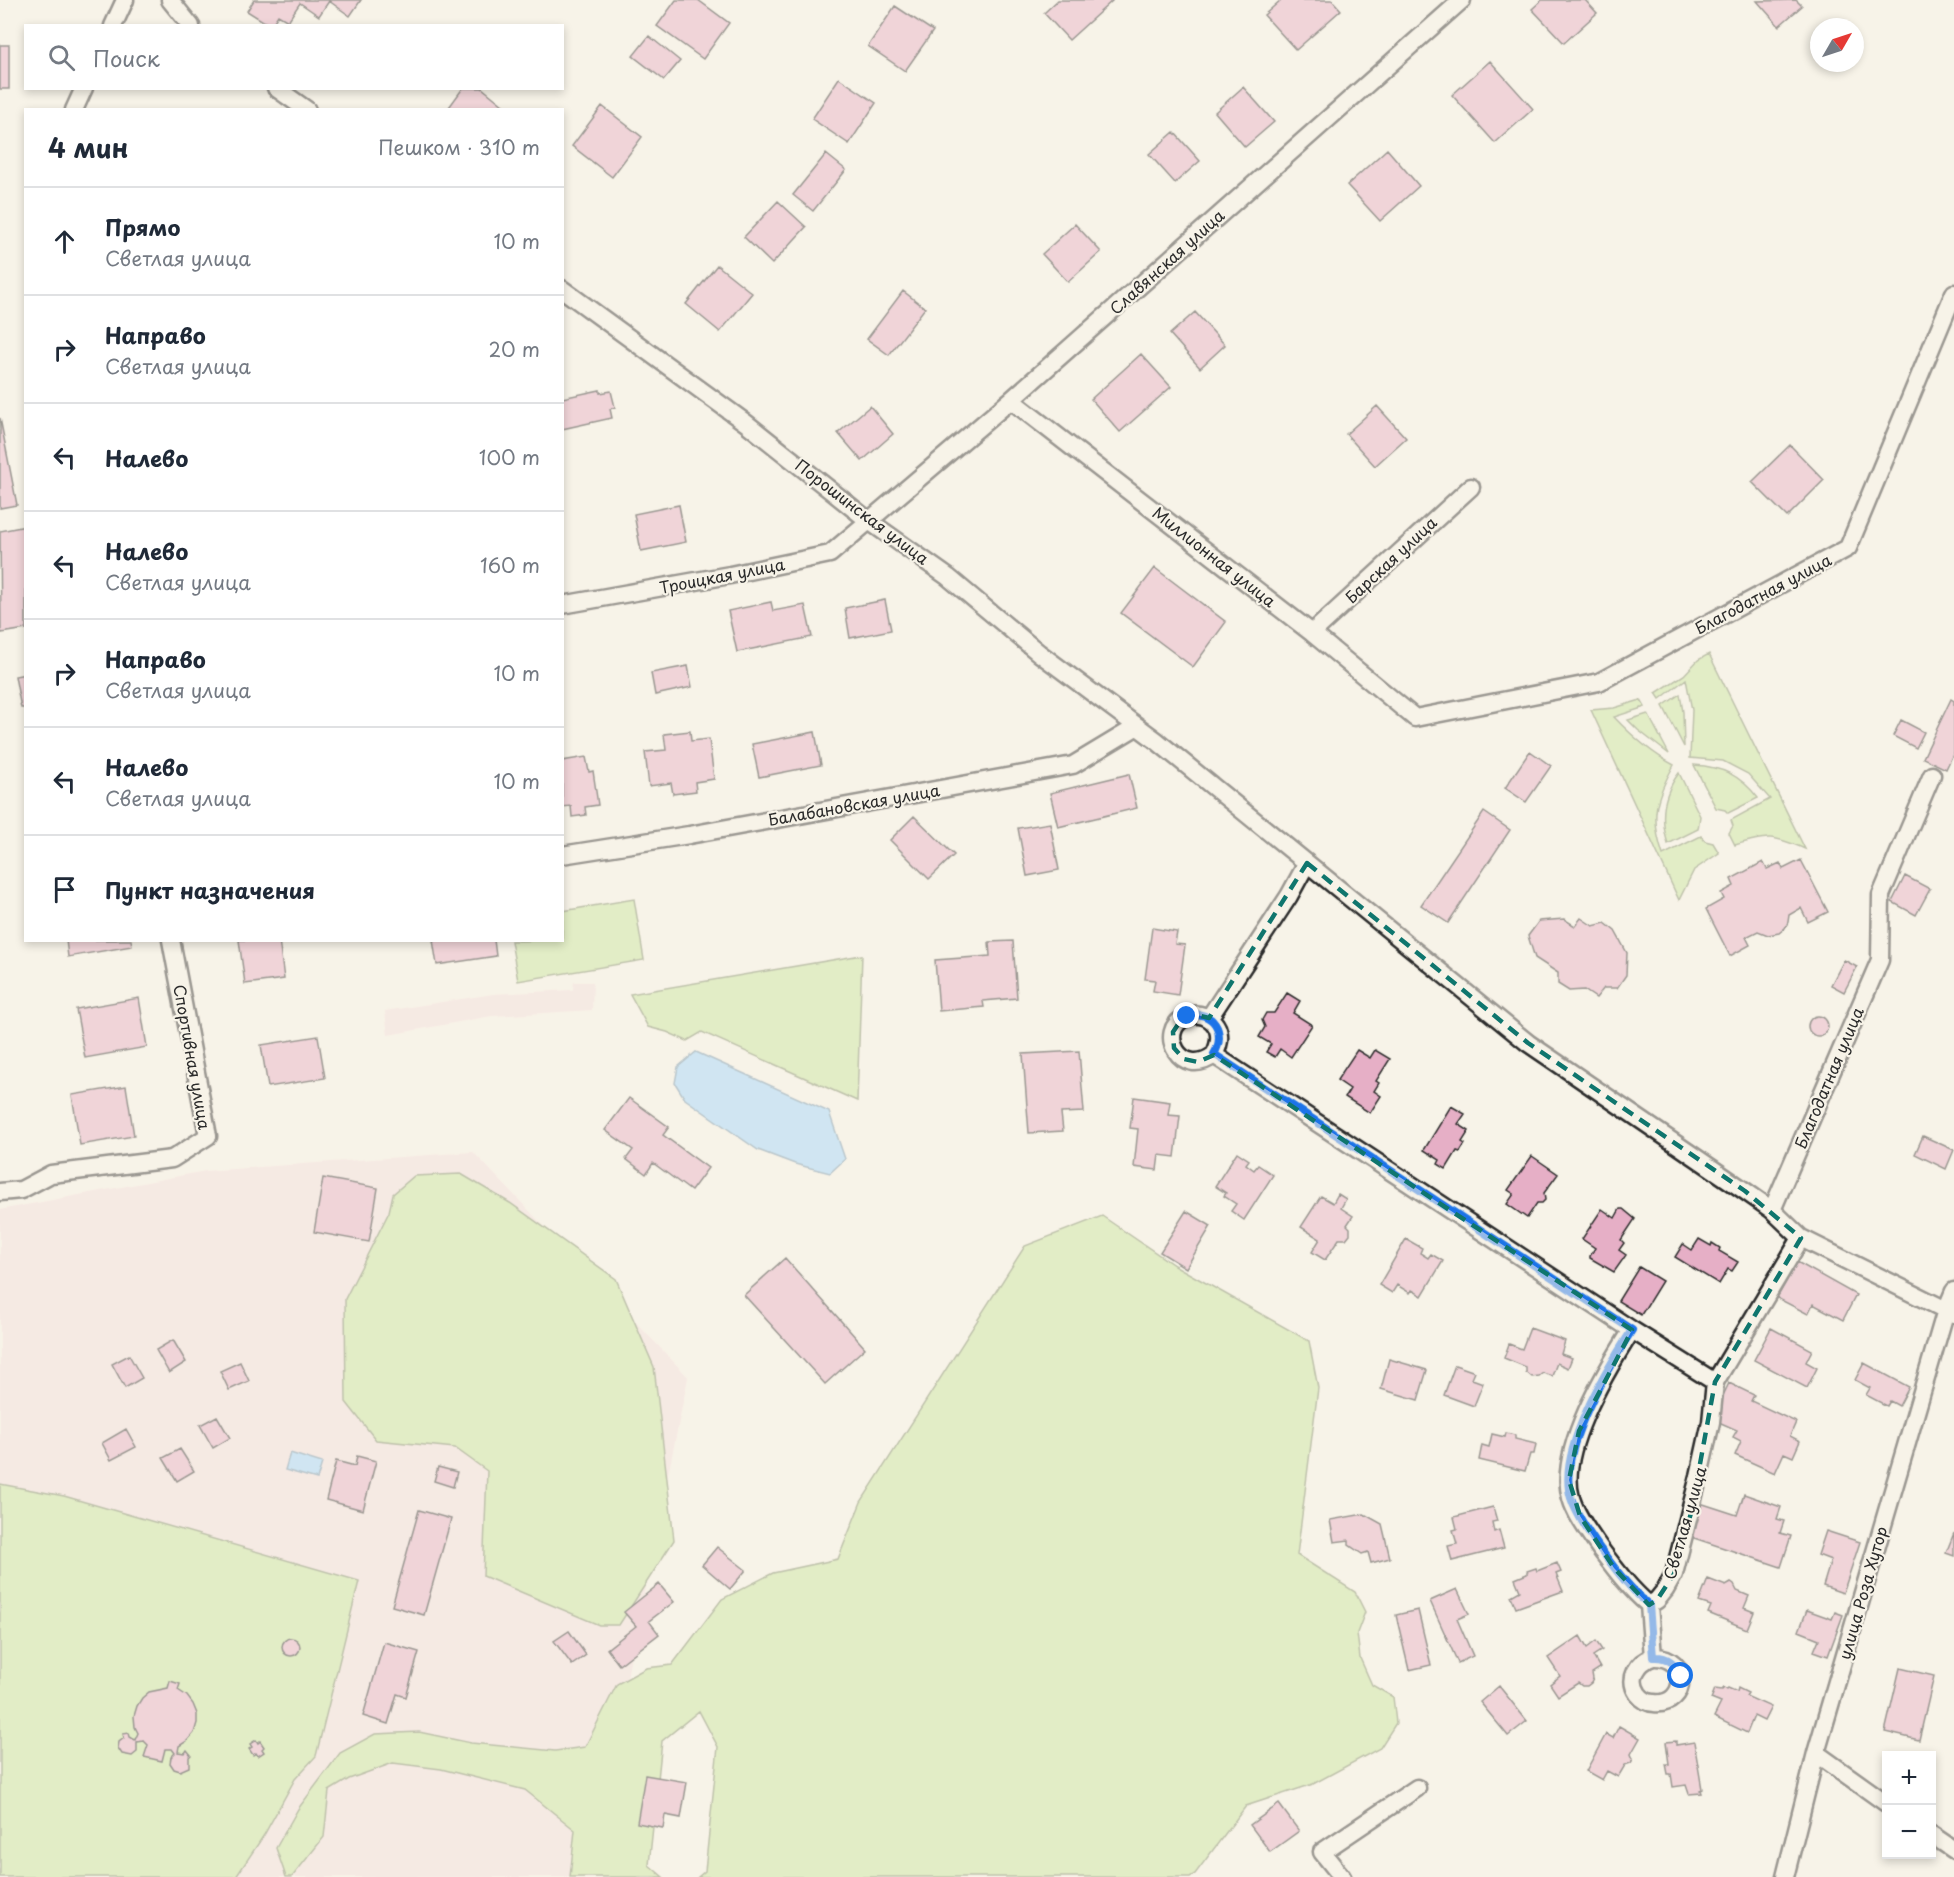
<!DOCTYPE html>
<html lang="ru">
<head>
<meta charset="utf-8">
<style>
  :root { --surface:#fff; --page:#f6f6f7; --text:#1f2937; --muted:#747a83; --line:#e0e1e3 }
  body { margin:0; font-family:"Playpen Sans",sans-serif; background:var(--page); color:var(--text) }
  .controls { position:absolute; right:18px; bottom:18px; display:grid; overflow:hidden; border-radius:0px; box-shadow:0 3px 9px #0003 }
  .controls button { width:54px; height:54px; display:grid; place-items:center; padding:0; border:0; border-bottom:2px solid var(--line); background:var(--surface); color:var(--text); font:30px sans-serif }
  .compass { position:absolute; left:1810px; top:18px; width:54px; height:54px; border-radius:50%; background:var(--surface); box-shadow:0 3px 9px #0003; rotate:51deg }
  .stop { position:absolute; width:18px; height:18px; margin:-14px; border:4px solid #1a73e8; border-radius:50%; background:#fff }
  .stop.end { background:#1a73e8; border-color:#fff; box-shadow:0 2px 6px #0008 }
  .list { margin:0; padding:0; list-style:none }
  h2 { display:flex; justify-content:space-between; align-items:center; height:78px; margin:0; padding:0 24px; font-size:26px }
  h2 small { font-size:20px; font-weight:400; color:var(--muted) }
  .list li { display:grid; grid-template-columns:39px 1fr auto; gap:18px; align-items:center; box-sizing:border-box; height:108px; padding:0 24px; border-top:2px solid var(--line) }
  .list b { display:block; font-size:22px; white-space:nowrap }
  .list p { margin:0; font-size:20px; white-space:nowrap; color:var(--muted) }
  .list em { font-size:20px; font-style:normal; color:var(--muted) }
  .icon { flex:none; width:33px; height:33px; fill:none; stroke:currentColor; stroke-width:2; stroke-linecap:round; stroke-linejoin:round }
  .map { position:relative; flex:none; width:1954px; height:1877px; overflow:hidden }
  .search { position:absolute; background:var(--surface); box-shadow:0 3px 9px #0003; left:24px; top:24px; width:540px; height:66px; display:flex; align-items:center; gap:15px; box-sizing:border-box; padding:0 21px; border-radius:0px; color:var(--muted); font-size:22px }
  .panel { position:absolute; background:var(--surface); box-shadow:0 3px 9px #0003; left:24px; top:108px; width:540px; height:834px; border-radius:0px }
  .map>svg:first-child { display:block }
  .built { fill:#f2dfde }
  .green { fill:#c8e69e; stroke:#7a8864; stroke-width:1.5 }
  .water { fill:#9fd6ff; stroke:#7192aa; stroke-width:1.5 }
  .building { fill:#e6afc6; stroke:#2b2b2b; stroke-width:1.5 }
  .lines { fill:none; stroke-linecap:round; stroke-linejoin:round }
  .street-casing { stroke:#2b2b2b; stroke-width:21 }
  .street { stroke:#f7f3e8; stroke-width:16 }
  .route { stroke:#1a73e8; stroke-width:8 }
  .marked { fill:none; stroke:#0f766e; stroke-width:4.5; stroke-dasharray:12 8; stroke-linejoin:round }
  .labels { text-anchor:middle; stroke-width:4.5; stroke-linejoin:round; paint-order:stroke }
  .street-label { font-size:16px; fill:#2b2b2b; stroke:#f7f3e8 }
</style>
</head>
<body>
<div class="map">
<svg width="1954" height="1877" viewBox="0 0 1954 1877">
  <rect width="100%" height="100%" fill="#f7f3e8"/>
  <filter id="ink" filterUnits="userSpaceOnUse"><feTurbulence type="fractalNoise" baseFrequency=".0167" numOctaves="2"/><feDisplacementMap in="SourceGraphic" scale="12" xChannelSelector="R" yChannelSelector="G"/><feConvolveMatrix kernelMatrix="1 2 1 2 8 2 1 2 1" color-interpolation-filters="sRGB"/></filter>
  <g filter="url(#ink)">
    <path class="built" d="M574 982H593L592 1010 491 1016 388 1035 385 1011 494 994 573 990Z
      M473 1152 688 1377 630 1661 592 1877H0V1210L206 1171Z"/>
    <path class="green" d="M1709 654 1805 849C1773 835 1768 835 1735 845L1729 833 1733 826 1731 820 1770 799 1748 774 1723 761 1690 758 1692 710 1686 679 1660 699 1656 693 1684 675 1698 660Z
      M1680 694 1683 712 1684 747 1663 706Z
      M1641 700 1645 707 1614 717C1632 736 1651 753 1674 765 1655 799 1650 816 1663 855L1701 836 1705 841 1713 843 1719 853 1694 870 1679 900 1591 710 1614 708Z
      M1648 714 1669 754 1638 730 1628 720Z
      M1694 765C1723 767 1740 775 1758 798L1728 813 1725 810 1716 808Z
      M1679 773 1700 816 1698 829 1668 844C1660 819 1663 794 1679 773Z
      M634 899 644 960 518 981 511 941 562 940 563 911Z
      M862 955 857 1101 702 1032 687 1041 667 1032 648 1027 630 994Z
      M461 1174 510 1203 616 1279 654 1367 674 1540 619 1625H599L483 1576 487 1471 455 1448 376 1440 346 1402 345 1299 389 1212 393 1194 414 1176Z
      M1102 1216 1174 1265 1309 1341 1318 1388 1297 1555 1355 1592 1365 1612 1357 1633 1360 1658 1372 1685 1393 1697 1396 1723 1380 1748 1313 1784 1246 1806 1195 1874 1190 1877H698L705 1871 718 1747 699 1711 662 1741 649 1865 663 1877H570L575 1830 525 1790 441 1769 393 1763 349 1779 329 1791 324 1837 292 1877H286L276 1848 298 1809 340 1753 375 1734 419 1732 471 1743 555 1751 585 1747 617 1684 646 1668 672 1665 722 1599 773 1573 838 1559 861 1502 1025 1246Z
      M0 1484 64 1496 359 1581 316 1756 295 1779 264 1835 236 1877H0Z"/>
    <path class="water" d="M696 1052 829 1112 845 1159 830 1173 795 1164 758 1150 685 1099 675 1083 678 1067Z
      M290 1453 322 1463 317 1479 285 1470Z"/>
    <path class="building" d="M254 0H361L350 16 329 1 319 16 300 3 288 21 278 15 271 26 247 11Z
      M676 0H698L729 23 703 59 657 26Z
      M1058 0H1111L1112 1 1069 40 1044 13Z
      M1281 0H1332L1341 10 1296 50 1264 15Z
      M1542 0H1585L1597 13 1564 43 1532 9Z
      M1796 0 1802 6 1779 26 1757 1Z
      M895 6 933 31 905 71 868 46Z
      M649 36 680 61 664 80 633 56Z
      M0 45H9V89H0Z
      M1490 61 1533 109 1495 143 1452 95Z
      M839 78 876 103 849 144 812 119Z
      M1243 87 1274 122 1245 147 1215 112Z
      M463 88H482L509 110H447Z
      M602 106 642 137 612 177 572 146Z
      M1174 132 1200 161 1175 183 1149 154Z
      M1387 149 1419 186 1380 221 1347 185Z
      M826 154 846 170 813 211 793 195Z
      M778 201 806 227 772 264 744 237Z
      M1075 224 1101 252 1068 282 1042 254Z
      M717 265 752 293 720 332 686 304Z
      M903 291 925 308 889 355 867 339Z
      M1195 312 1225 345 1200 368 1170 334Z
      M1141 354 1171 387 1120 432 1091 399Z
      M600 390V393L611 391 615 407 610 409 612 418 562 429V398Z
      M870 406 893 434 862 461 838 433Z
      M1377 406 1406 438 1375 466 1346 434Z
      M0 418 17 505 0 508Z
      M1790 445 1824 480 1787 517 1752 482Z
      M679 505 686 542 641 551 634 514Z
      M26 526V629L1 633 0 531Z
      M1155 568 1226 622 1193 667 1121 613Z
      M885 600 891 630 850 638 845 608Z
      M771 602 773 611 805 605 812 637 737 652 728 611Z
      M688 666 692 687 655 695 651 673Z
      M26 674V708H21L15 676Z
      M1951 699 1954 701V752L1946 769 1923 758Z
      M1901 720 1924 732 1916 748 1893 736Z
      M690 731 691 741 709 739 714 779 695 782 696 791 673 794 671 783 649 786 645 752 666 750 664 734Z
      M815 732 821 765 759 777 752 744Z
      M1530 751 1551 766 1526 802 1505 788Z
      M586 757 589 772 593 771 598 805 585 807 586 815 572 817 571 806 562 807V761Z
      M1129 774 1137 808 1058 827 1050 793Z
      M1484 812 1510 830 1448 923 1421 905Z
      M914 816 954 855 929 879 890 840Z
      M1050 823 1059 870 1027 876 1018 828Z
      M1801 860 1828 912 1808 922 1801 908 1789 915 1788 922 1785 928 1779 933 1768 935 1758 931 1746 937 1750 945 1730 956 1706 909 1724 899 1721 893 1734 886 1731 879 1763 862 1767 869 1780 863 1783 869Z
      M1905 876 1930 889 1916 915 1892 902Z
      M1581 918 1593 926 1605 923 1615 931 1627 953 1626 975 1617 988H1604L1596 998 1584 990 1569 991 1558 984V973L1535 958 1528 936 1539 921 1564 919 1575 926Z
      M1152 928 1177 932 1175 944 1185 945 1178 995 1153 991 1155 980 1145 979Z
      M66 940H131L132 946 68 957Z
      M239 940H279L284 979 245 984Z
      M433 940H494L496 956 437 965Z
      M1013 941 1017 998 983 1001 984 1007 939 1011 935 960 990 956 989 942Z
      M1844 960 1857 967 1844 992 1831 985Z
      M1287 993 1300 1001 1293 1013 1312 1025 1291 1057 1280 1049 1275 1057 1266 1052 1271 1044 1259 1037 1265 1027 1262 1020 1266 1013H1274Z
      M139 998 147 1047 85 1058 76 1009Z
      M1808 1026a10 10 0 1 1 20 0a10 10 0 1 1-20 0Z
      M318 1036 325 1078 268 1087 261 1045Z
      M1357 1050 1370 1058 1375 1050 1390 1059 1376 1081 1379 1083 1374 1091 1381 1096 1370 1113 1345 1097 1350 1089 1337 1080Z
      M1079 1051 1084 1112 1061 1113 1063 1131 1029 1133 1023 1054Z
      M126 1086 134 1136 80 1145 72 1095Z
      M1134 1097 1170 1102 1168 1115 1180 1116 1175 1157 1159 1155 1157 1170 1134 1167 1138 1129 1130 1128Z
      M629 1098 669 1127 663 1135 708 1168 691 1191 653 1163 646 1174 626 1159 633 1150 605 1130Z
      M1451 1106 1465 1114 1458 1124 1469 1131 1462 1142 1465 1144 1460 1152 1457 1151 1446 1169 1438 1164 1440 1160 1424 1150Z
      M1923 1136 1954 1150 1946 1169 1915 1154Z
      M1237 1152 1249 1160 1246 1164 1254 1170 1258 1165 1273 1175 1244 1220 1231 1211 1236 1204 1224 1196 1226 1193 1215 1186Z
      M1532 1156 1558 1174 1544 1193 1545 1200 1542 1203H1537L1527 1218 1507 1204 1514 1194 1508 1190Z
      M323 1178 378 1188 369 1242 314 1232Z
      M1338 1194 1346 1199 1341 1208 1353 1216 1347 1225 1350 1228V1234L1346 1239H1339L1325 1260 1312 1252 1320 1239 1301 1227 1321 1196 1333 1203Z
      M1602 1209 1615 1218 1620 1209H1623L1635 1219 1621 1240 1624 1243 1619 1250 1626 1255 1614 1272 1590 1258V1256L1595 1248 1582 1239Z
      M1186 1211 1211 1226 1186 1268 1160 1252Z
      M1406 1239 1422 1248 1420 1253 1428 1258 1431 1254 1443 1261 1422 1296 1412 1290 1410 1293 1397 1285 1392 1293 1379 1285Z
      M1699 1239 1711 1246 1712 1243 1720 1248 1719 1251 1738 1262 1732 1271 1728 1269 1719 1284 1675 1257 1683 1244 1692 1250Z
      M785 1258 865 1348 825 1384 744 1295Z
      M1797 1262 1856 1295 1843 1320 1813 1304 1808 1314 1777 1298Z
      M1639 1267 1662 1281 1641 1315 1618 1301Z
      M1530 1328 1565 1341 1561 1354 1572 1358 1568 1368 1557 1363 1552 1376 1543 1373 1539 1376 1532 1377 1526 1372V1367L1504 1358 1509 1344 1522 1349Z
      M1771 1328 1812 1350 1806 1362 1817 1368 1807 1388 1754 1360Z
      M173 1340 186 1362 169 1373 156 1350Z
      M129 1355 142 1378 125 1388 112 1364Z
      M1389 1359 1427 1370 1418 1400 1381 1389Z
      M240 1362 249 1381 229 1390 220 1371Z
      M1864 1363 1909 1387 1899 1406 1890 1401 1887 1406 1866 1395 1870 1388 1855 1380Z
      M1455 1365 1475 1372 1472 1379 1483 1383 1474 1406 1444 1395Z
      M1729 1383 1754 1395 1751 1401 1796 1422 1790 1436 1800 1441 1793 1457 1784 1453 1775 1473 1735 1455 1741 1441 1733 1437 1737 1430 1712 1419Z
      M217 1416 230 1438 213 1448 200 1425Z
      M126 1429 136 1447 111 1460 102 1443Z
      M1506 1433 1515 1435V1439L1536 1444 1534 1454H1530L1525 1471 1479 1460 1482 1445 1489 1447 1492 1434 1505 1437Z
      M180 1449 194 1471 177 1481 163 1458Z
      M357 1456 376 1461 363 1510 326 1500 336 1461 355 1466Z
      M438 1467 457 1472 453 1487 434 1481Z
      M1744 1494 1781 1507 1777 1519 1784 1521 1780 1533 1791 1536 1781 1567 1685 1535 1697 1502 1737 1515Z
      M1493 1507 1497 1521 1492 1522 1494 1532 1499 1530 1504 1548 1452 1561 1448 1546 1457 1544 1453 1530 1457 1529 1454 1517Z
      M419 1510 451 1519 424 1615 392 1606Z
      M1364 1514 1382 1524 1390 1558 1371 1563 1368 1552 1362 1554 1349 1545V1540L1334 1542 1330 1520Z
      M1826 1531 1860 1542 1843 1593 1823 1586 1831 1560 1818 1555Z
      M1954 1533V1556L1946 1553Z
      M717 1547 746 1570 730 1589 702 1565Z
      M1557 1563 1561 1572 1556 1574 1563 1591 1516 1608 1511 1596 1520 1591 1515 1579 1527 1574V1571L1536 1568 1537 1571Z
      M1708 1579 1726 1586 1731 1583 1734 1585 1737 1591 1749 1596 1744 1608 1754 1612 1747 1629 1708 1613 1711 1606 1699 1602Z
      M659 1584 674 1602 649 1621 659 1634 619 1665 607 1649 636 1626 624 1612Z
      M1457 1589 1469 1614 1457 1619 1473 1656 1458 1663 1430 1601Z
      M1418 1610 1431 1665 1409 1670 1396 1615Z
      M1807 1610 1832 1619 1835 1612 1843 1615 1828 1656 1814 1651 1819 1639 1799 1631Z
      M569 1631 586 1655 572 1665 554 1641Z
      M1580 1636 1587 1648 1596 1641 1602 1650 1593 1656 1600 1668 1592 1673 1593 1679 1591 1683 1587 1686H1582L1578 1683 1558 1696 1550 1684 1560 1676 1548 1658Z
      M282 1647a9 9 0 1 1 18 0a9 9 0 1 1-18 0Z
      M384 1642 419 1652 406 1697 397 1694 388 1724 363 1716Z
      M1900 1668 1934 1676 1919 1740 1885 1732Z
      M170 1681 180 1684 178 1690 187 1696 193 1704 197 1714V1723L194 1733 187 1741 179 1746 178 1752 185 1753 187 1750 191 1755 189 1757V1767L180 1771 174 1769 170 1763 171 1757 175 1753 172 1749H165L162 1761 144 1757 148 1745 144 1741 137 1742V1752L132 1756 122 1754 118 1748 119 1742 124 1738 123 1734 129 1733 130 1737 135 1740 138 1733 135 1727 134 1716 137 1706 142 1698 149 1692 168 1688Z
      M1499 1686 1527 1721 1508 1736 1480 1702Z
      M1724 1688 1727 1690 1728 1688 1737 1692 1738 1688 1748 1693 1746 1696 1771 1707 1764 1721 1754 1716 1747 1733 1714 1717 1721 1703 1711 1699 1715 1689 1722 1690Z
      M1619 1726 1640 1738 1631 1754 1633 1759 1631 1763 1625 1765 1618 1777 1607 1771 1602 1780 1586 1771 1606 1734 1613 1738Z
      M256 1740 258 1743 260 1741 264 1747 262 1749 264 1752 258 1756 256 1753 253 1755 249 1749 252 1747 250 1744Z
      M1676 1741V1745L1694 1742 1702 1789 1700 1790 1701 1793 1689 1794 1686 1785 1673 1787 1671 1774H1668L1666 1764H1669L1666 1742Z
      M645 1775 687 1782 681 1818 665 1815 663 1828 637 1823Z
      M1279 1804 1299 1831 1270 1852 1250 1825Z"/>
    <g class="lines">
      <g class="street-casing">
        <path id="street" d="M170 0 191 26
          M113 26 125 0
          M276 88 307 110
          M74 110 84 88
          M562 289 746 423 869 521 948 577 1039 653 1157 741 1528 1043 1745 1191 1772 1210 1801 1238 1954 1314
          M1011 400 1312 633 1415 718 1599 682 1848 548 1954 293
          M562 605 730 575 830 554 1011 400 1462 0
          M1312 633 1471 487
          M562 855 689 835 1073 765 1136 727
          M1209 1018 1289 896 1307 863
          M1214 1055C1181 1080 1155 1031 1186 1017 1192 1014 1198 1014 1204 1016 1222 1023 1222 1041 1214 1055L1632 1330 1715 1382
          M0 1192 21 1190 51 1174 172 1159 208 1136 171 940
          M1772 1210 1880 960 1881 895 1932 775
          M1632 1330C1607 1369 1557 1451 1571 1498 1576 1516 1591 1535 1601 1550 1616 1570 1630 1589 1649 1605
          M1653 1657C1691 1655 1688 1707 1654 1703 1648 1703 1642 1699 1638 1694 1627 1678 1638 1662 1653 1657L1649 1605 1657 1600 1665 1590 1674 1574 1699 1476 1711 1422 1715 1382 1801 1238
          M1816 1753 1886 1803
          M1932 1835 1954 1850
          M1342 1877 1322 1852 1417 1788
          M1785 1877 1816 1753 1946 1310 1954 1291"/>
      </g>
      <use href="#street" class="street"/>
    </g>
  </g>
  <g class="lines" filter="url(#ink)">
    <path class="route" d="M1187 1016C1213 1008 1227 1033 1214 1054L1632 1330C1607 1369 1556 1452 1571 1498 1576 1514 1591 1536 1601 1550 1616 1570 1630 1589 1649 1605L1653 1657C1667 1656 1676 1663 1681 1676"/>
  </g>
  <path d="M0 0H1954V1877H0ZM1307 863 1528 1043 1745 1191 1801 1238 1715 1382 1691 1513 1674 1574 1657 1600 1649 1605 1614 1568 1580 1516 1569 1480 1579 1431 1632 1330 1214 1055 1198 1062 1184 1059 1174 1048 1173 1032 1181 1020 1193 1014 1209 1018Z" fill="#f7f3e8" fill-opacity=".55" fill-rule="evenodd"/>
  <path class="marked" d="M1307 863 1528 1043 1745 1191 1801 1238 1715 1382 1691 1513 1674 1574 1657 1600 1649 1605 1614 1568 1580 1516 1569 1480 1579 1431 1632 1330 1214 1055 1198 1062 1184 1059 1174 1048 1173 1032 1181 1020 1193 1014 1209 1018Z"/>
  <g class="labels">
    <g class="street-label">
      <text transform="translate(1167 262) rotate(-42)" y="6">Славянская улица</text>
      <text transform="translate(862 512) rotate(37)" y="6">Порошинская улица</text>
      <text transform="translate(1214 557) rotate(38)" y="6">Миллионная улица</text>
      <text transform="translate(1391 560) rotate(-43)" y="6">Барская улица</text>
      <text transform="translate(722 576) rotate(-11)" y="6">Троицкая улица</text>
      <text transform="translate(1763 594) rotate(-28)" y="6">Благодатная улица</text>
      <text transform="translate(854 805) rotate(-10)" y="6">Балабановская улица</text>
      <text transform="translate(192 1057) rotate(80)" y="6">Спортивная улица</text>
      <text transform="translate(1829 1078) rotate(-67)" y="6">Благодатная улица</text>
      <text transform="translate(1685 1523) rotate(-74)" y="6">Светлая улица</text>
      <text transform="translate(1863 1593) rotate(-74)" y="6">улица Роза Хутор</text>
    </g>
  </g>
</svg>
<div class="controls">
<button>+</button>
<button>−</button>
</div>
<svg class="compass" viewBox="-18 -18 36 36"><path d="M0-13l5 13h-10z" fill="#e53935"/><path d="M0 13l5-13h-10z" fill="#747a83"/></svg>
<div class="stop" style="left:1681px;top:1676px"></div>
<div class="stop end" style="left:1187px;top:1016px"></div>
<div class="search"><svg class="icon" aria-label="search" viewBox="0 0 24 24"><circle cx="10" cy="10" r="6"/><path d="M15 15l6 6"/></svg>Поиск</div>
<section class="panel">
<h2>4 мин<small>Пешком · 310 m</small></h2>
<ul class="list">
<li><svg class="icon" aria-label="ahead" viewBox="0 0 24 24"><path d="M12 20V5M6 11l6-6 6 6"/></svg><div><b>Прямо</b><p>Светлая улица</p></div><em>10 m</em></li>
<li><svg class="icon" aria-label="right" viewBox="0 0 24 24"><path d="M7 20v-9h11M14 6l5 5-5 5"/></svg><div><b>Направо</b><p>Светлая улица</p></div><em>20 m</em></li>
<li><svg class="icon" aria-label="left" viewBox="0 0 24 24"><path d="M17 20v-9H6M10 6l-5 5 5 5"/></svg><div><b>Налево</b></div><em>100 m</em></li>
<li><svg class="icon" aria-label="left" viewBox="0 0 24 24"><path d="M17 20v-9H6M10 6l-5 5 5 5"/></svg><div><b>Налево</b><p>Светлая улица</p></div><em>160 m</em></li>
<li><svg class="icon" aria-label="right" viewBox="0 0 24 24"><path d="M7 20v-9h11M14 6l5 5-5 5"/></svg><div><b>Направо</b><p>Светлая улица</p></div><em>10 m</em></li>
<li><svg class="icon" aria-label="left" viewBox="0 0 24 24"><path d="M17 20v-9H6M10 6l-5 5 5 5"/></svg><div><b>Налево</b><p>Светлая улица</p></div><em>10 m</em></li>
<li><svg class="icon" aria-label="arrive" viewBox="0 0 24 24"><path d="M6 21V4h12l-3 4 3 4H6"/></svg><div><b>Пункт назначения</b></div></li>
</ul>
</section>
</div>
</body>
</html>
